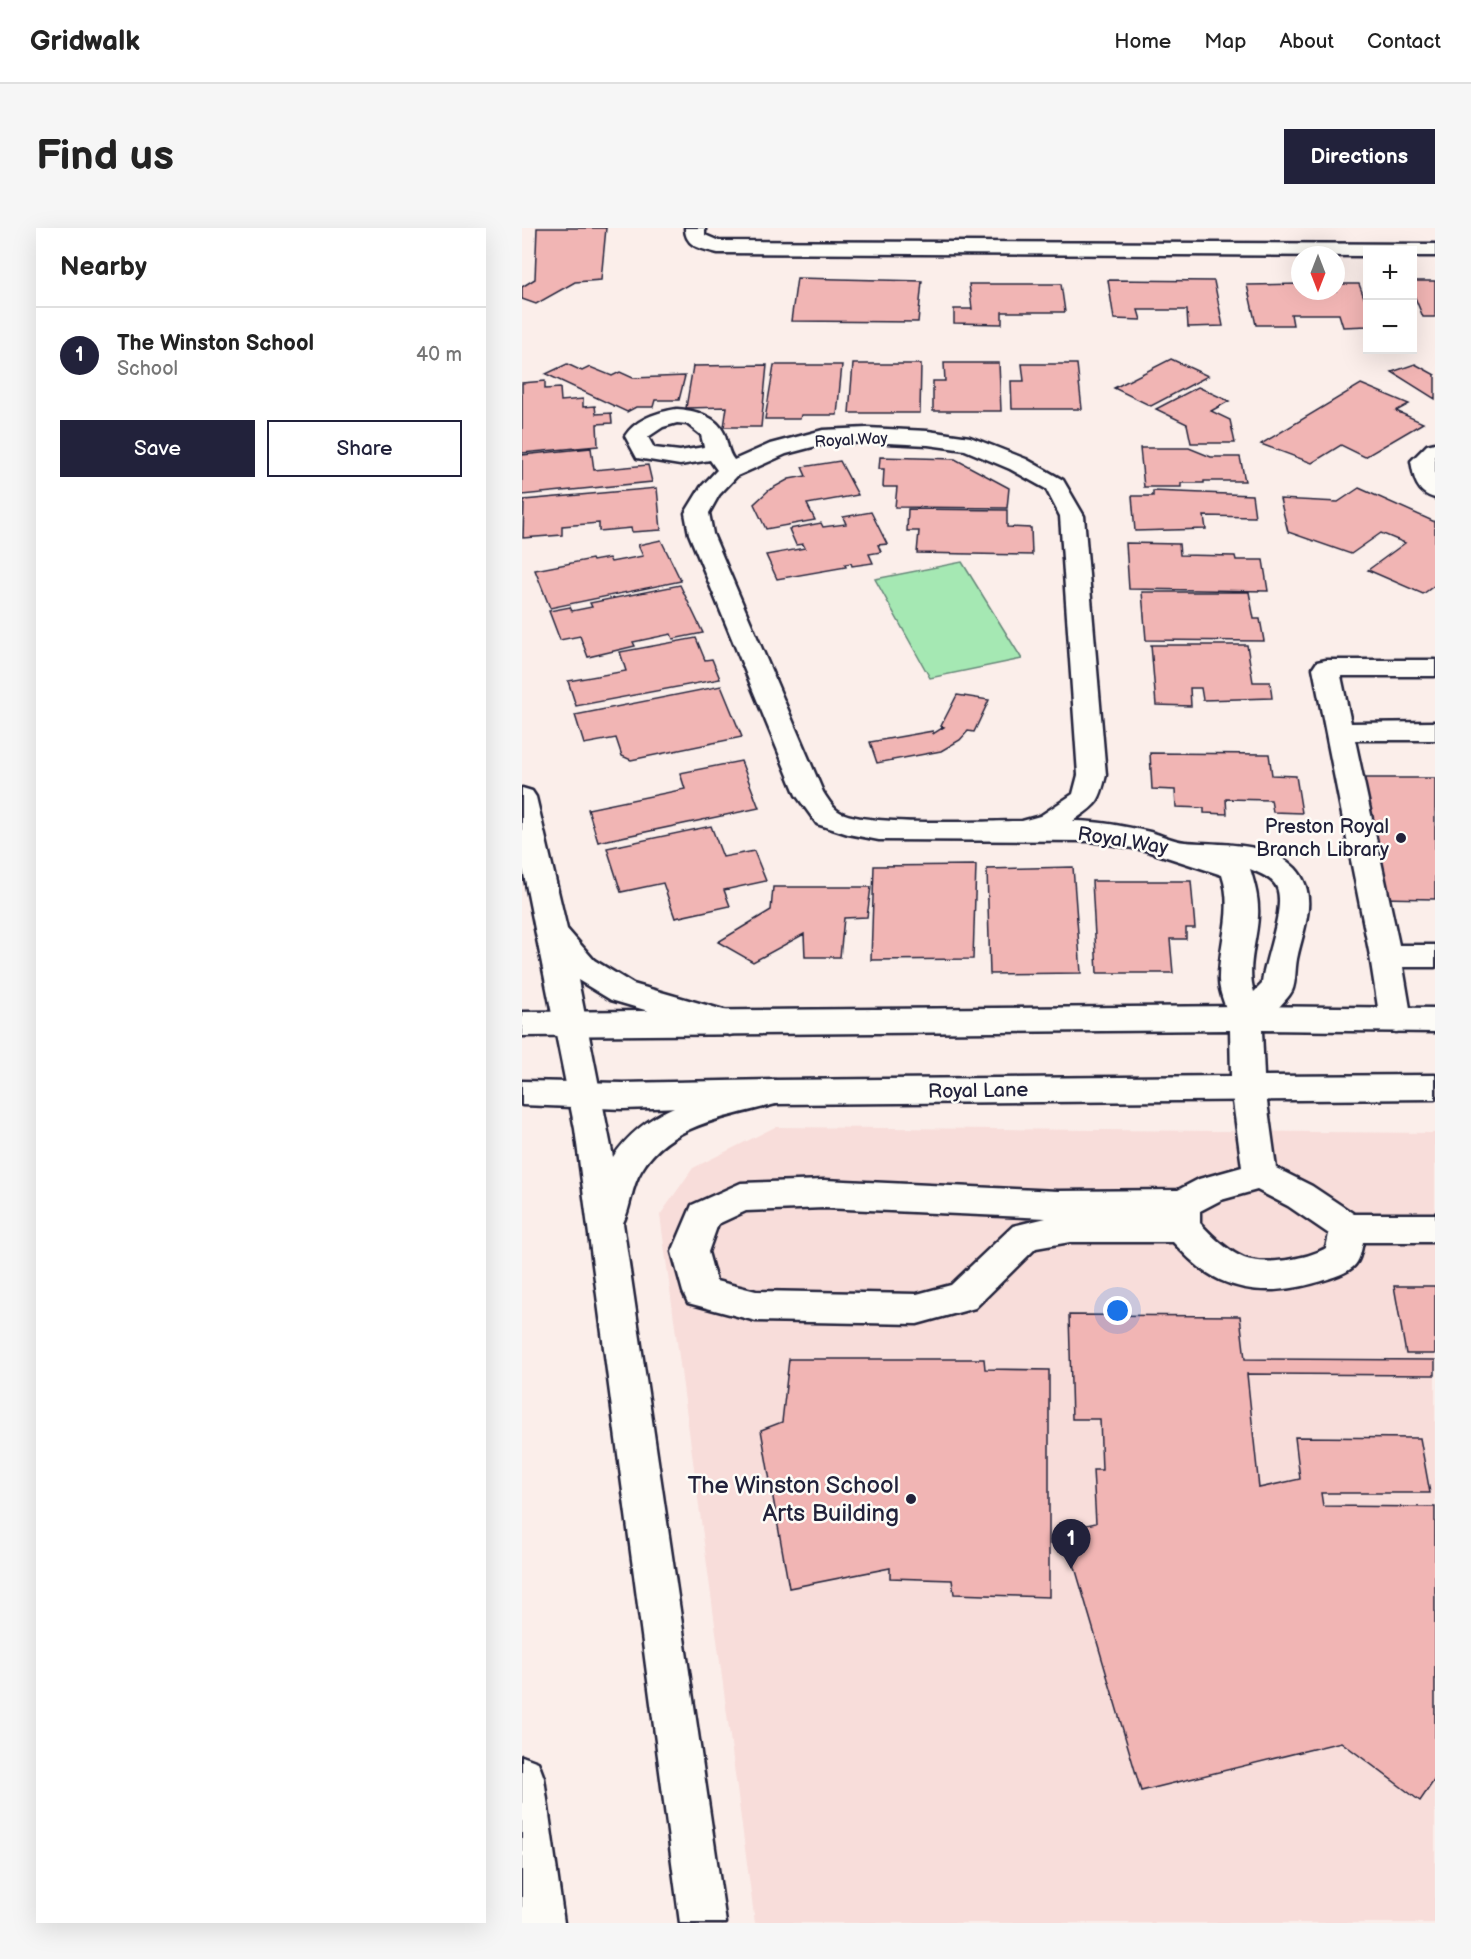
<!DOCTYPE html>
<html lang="en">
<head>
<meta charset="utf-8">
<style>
  :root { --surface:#fff; --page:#f6f6f6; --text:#222; --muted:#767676; --line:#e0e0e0; --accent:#22223b }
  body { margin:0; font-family:"Balsamiq Sans",sans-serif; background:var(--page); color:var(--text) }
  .controls { position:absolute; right:18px; top:18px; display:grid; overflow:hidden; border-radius:0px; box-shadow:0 6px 24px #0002 }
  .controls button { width:54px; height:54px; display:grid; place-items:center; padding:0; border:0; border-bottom:2px solid var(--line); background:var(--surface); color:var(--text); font:30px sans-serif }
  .compass { position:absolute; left:769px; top:18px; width:54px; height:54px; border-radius:50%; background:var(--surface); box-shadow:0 6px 24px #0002; rotate:180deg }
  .you { position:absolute; left:596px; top:1083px; width:21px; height:21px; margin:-15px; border:4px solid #fff; border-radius:50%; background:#1a73e8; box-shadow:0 0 0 9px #1a73e833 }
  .badge { display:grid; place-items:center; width:39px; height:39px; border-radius:50%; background:var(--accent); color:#fff; font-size:20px; font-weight:700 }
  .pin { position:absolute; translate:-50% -50px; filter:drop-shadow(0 2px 3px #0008) }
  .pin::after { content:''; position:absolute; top:32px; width:21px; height:18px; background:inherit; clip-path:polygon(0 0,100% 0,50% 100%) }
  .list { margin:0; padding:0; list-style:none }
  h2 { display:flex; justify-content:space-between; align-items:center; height:78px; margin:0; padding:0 24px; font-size:26px }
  h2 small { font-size:20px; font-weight:400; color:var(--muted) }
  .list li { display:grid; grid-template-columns:39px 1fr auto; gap:18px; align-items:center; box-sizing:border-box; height:96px; padding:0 24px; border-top:2px solid var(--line) }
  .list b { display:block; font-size:22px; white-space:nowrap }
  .list p { margin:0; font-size:20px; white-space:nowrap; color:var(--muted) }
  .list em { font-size:20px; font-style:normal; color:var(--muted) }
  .actions { display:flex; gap:12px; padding:18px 24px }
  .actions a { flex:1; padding:14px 0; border:2px solid var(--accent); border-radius:0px; text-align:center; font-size:21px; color:var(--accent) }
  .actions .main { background:var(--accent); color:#fff }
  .map { position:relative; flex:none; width:913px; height:1695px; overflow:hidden; border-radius:0px }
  header { display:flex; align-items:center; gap:36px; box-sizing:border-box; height:84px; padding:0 30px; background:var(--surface); border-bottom:2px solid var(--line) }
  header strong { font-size:28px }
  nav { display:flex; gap:33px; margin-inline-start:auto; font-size:21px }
  .intro { display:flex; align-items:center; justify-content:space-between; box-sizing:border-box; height:144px; padding:0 36px }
  h1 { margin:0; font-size:42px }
  .button { padding:15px 27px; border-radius:0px; background:var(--accent); color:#fff; font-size:21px; font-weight:700 }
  main { display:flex; gap:36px; padding:0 36px }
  aside { flex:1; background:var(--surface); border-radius:0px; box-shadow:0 6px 24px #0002 }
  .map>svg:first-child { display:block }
  .built { fill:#f8ddda }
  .green { fill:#a5e8b3; stroke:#648577; stroke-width:1.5 }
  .building { fill:#f1b5b4; stroke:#22223b; stroke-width:1.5 }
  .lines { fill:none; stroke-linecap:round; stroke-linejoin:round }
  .minor-casing { stroke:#22223b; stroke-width:5 }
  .major-casing { stroke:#22223b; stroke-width:5 }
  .highway-casing { stroke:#22223b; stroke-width:5 }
  .minor { fill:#fdfcf7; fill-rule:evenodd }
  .major { fill:#fdfcf7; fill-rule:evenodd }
  .highway { fill:#fdfcf7; fill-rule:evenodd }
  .poi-dot { fill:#22223b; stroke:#fdfcf7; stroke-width:2 }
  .labels { text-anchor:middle; stroke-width:5; stroke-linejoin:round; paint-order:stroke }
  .far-street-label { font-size:16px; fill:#22223b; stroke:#fdfcf7 }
  .poi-label { font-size:20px; fill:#22223b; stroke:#fdfcf7; text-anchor:end }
  .street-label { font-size:20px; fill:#22223b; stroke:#fdfcf7 }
  .near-poi-label { font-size:24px; fill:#22223b; stroke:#fdfcf7; text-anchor:end }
</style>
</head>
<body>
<header>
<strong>Gridwalk</strong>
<nav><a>Home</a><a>Map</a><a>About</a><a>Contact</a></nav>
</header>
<div class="intro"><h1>Find us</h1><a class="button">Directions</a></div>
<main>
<aside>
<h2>Nearby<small></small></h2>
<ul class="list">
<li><span class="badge">1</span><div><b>The Winston School</b><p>School</p></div><em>40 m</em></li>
</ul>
<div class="actions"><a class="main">Save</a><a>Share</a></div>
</aside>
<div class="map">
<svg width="913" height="1695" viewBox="0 0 913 1695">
  <rect width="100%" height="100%" fill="#fbeeea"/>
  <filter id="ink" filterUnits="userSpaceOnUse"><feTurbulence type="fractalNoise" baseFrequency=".0167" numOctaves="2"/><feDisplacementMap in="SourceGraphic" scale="12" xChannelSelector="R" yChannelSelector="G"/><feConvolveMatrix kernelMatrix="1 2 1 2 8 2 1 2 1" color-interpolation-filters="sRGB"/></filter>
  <g filter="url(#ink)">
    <path class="built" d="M253 899 913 905V1695H233L138 987 171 940Z"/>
    <path class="green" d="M440 334 500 431 408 450 353 351Z"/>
    <path class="building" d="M15 0H84L79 52 53 54 14 76 0 71V59L13 51Z
      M275 50 400 53 396 94 269 93Z
      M586 52 692 53 701 98 666 99 665 82H616L619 92 592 91Z
      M890 53H913V89H901L890 62Z
      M447 56H539L543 84H480V96L432 95V81H450Z
      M778 56V63H814V56H837L846 80V98L821 99 817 86H769L771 97H734L725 57Z
      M649 131 686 148 629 178 592 160Z
      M422 135H477L479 183H411V153H423Z
      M45 136 60 143 68 139 90 148 98 144 111 150 163 148 157 172H133L131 179H114L105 184 24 146Z
      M331 136H399L398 185H327Z
      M500 136H555L560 181H490L489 153H502Z
      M893 136 913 147V171L870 144Z
      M245 137 239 199H202L205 179 164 180 171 138Z
      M252 137H320L315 187H279L278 191H243Z
      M23 153V161L38 160 39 173 61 171V179L73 178 74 186 89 185 90 195 75 196 76 218 0 225V155Z
      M839 156 887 176 874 183 901 195 843 229 819 217 790 235 739 216Z
      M676 159 707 173 689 183 708 192 713 215H669L665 196 634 181Z
      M69 220 72 242 126 237 130 254 0 267V227Z
      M618 220H667L689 229H718L723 253H682V255H659V259H622Z
      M358 229 433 231 487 260 485 280 373 279 375 259H361L362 241H357Z
      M318 233 336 267 285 276 293 292 244 301 232 276 247 262 267 251 284 248 280 239Z
      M135 260 139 302 110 304 109 300 77 303V295L40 298V307L1 310 2 272Z
      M837 260 913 294V357L901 366 846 342 883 315 859 305 829 326 766 304 758 271 816 274Z
      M631 263 730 267 733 289 682 288 684 301 613 303 610 268H631Z
      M386 281 485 282V299L509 300 510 327 395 325 397 303H385Z
      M349 284 365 316 356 317 359 324 347 326 351 335 330 338 329 335 323 336 324 339 255 351 244 327 283 320 281 316 274 317 267 301 299 295 301 299 324 296 321 289Z
      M139 312 159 353 28 380 13 342 70 331 71 333 87 330 89 334 121 328 116 317Z
      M604 315 657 316 658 327 713 328 714 332H741L746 363 607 361Z
      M158 357 181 405 151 411 149 406 111 414 113 418 66 429 58 408 38 412 27 383 48 379 50 383 70 379 68 375Z
      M620 364H727L732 391H738L742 413 624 412Z
      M174 410 183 432 190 431 198 451 54 478 46 453 104 443 98 424Z
      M629 417H725L731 454H748L750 470 681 472 679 460H668L669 478 634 477Z
      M199 458 220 509 109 532 100 528 94 510 62 516 53 487Z
      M435 467 467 472 452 504 446 503 438 512 419 523 355 535 348 514 411 503V506L422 499 419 498Z
      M628 525 747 526 750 547 774 548 780 585 751 584 749 572 704 571 705 586 682 585V580L654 579 653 562 630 561Z
      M219 533 237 580 76 614 66 581 163 561 158 545Z
      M832 550H913V671L857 670Z
      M189 598 201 629 232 623 244 653 202 662 208 678 153 690 141 655 99 664 85 620Z
      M454 637 451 731 349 732 352 638Z
      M551 639 559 745 468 746 465 641Z
      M570 653H669L673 700H664V711H648L651 745H575Z
      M251 659H349L345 689 322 690 318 729H283L282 706 231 734 196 714 249 682Z
      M872 1058H913V1126H884Z
      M547 1087 718 1088 723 1131 913 1132V1147L725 1146 737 1260 778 1251 773 1209 898 1210 908 1265H799L801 1278 913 1279V1551L898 1573 819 1514 619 1563 542 1302 574 1295 571 1242H580L578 1191H550Z
      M267 1131H462L463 1141 527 1142V1369L432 1366 430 1352 368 1350V1340L267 1360 239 1202 260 1194Z"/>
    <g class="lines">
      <g class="minor-casing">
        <path id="minor" d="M163 0H183V7L197 13 913 16V28H890V22H846V28L196 25C180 21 163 19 163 0Z
          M155 181C171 182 195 188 202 205 206 215 205 223 212 232L248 216 301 202 345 200 406 203 448 209 504 231 541 252 562 288 584 547C577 576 575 576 551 593 577 593 602 598 628 604 639 607 652 613 663 614 697 617 746 613 773 640 798 667 781 701 775 731 773 741 774 754 770 763 765 773 737 800 726 801 722 802 717 799 713 798 706 786 696 764 697 749 697 714 712 683 700 647L623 622 568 613 357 612 326 606 295 596 274 567 167 306 163 285 179 259 195 242 188 232 158 237 115 230 103 208C114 191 135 184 155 181ZM155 195 165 196 179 207 182 219 158 223 132 220 126 209 141 199ZM345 214 406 217 443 222 488 241 524 261 538 288 556 547 551 566 518 588 500 593C465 593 340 599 316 583 310 579 305 570 301 564L191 306 187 285 197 267 215 248 264 226 302 216ZM728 641C735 644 746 648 752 655 768 672 741 733 740 756L732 764C724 739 735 713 736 688 737 671 733 657 728 641Z
          M913 215V270C894 265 892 250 889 233L905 217Z
          M804 432H913V448H819L829 495 913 494V512H833L877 717H913V739H881L890 792 885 800 874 804 863 800 858 792 848 728 791 440 795 434Z
          M726 847 738 850 743 859 754 940 790 958 832 986H913V1014H841C839 1023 838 1033 831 1039 824 1045 814 1048 806 1051 770 1063 733 1068 698 1052 679 1043 665 1029 651 1014H548L514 1020 453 1080 395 1096 234 1093 166 1075 161 1064 150 1024 170 977 219 955 302 952 536 963 656 962 677 951 720 939 709 859 714 850ZM735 962 766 978 807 1006 804 1020C786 1031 742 1038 722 1030 705 1023 690 1008 678 995V983L699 972ZM302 980 524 990 491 998 429 1057 395 1066 234 1063 194 1053 186 1024 196 996 224 983Z"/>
      </g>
      <g class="major-casing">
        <path id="major" d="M724 778 913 780V804L740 802 742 848 913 847V871L252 876 101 881 0 877V853L101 855 252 852 709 848 708 802 0 808V784Z"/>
      </g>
      <g class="highway-casing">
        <path id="highway" d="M0 560 10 563 14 569 45 701 72 732 111 756 219 787 224 795 219 803 208 807 89 772 56 752 91 929C129 873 190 866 252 852L264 855 269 864 264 873C213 889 149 892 119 943 109 959 109 979 101 995L204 1695H158L53 901 0 636Z
          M0 1528 16 1534 22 1550 42 1695H0Z"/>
      </g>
      <use href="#minor" class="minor"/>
      <use href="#major" class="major"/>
      <use href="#highway" class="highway"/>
    </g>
  </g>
  <g class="poi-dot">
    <circle cx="879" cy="610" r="6"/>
    <circle cx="389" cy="1271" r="6"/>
  </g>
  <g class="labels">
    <g class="far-street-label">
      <text transform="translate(329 211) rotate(-3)" y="6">Royal Way</text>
    </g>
    <g class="poi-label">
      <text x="867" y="605">Preston Royal<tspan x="867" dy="23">Branch Library</tspan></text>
    </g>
    <g class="street-label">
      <text transform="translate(601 612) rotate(9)" y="7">Royal Way</text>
      <text transform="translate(456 862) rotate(-1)" y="7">Royal Lane</text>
    </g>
    <g class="near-poi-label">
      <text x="377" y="1265">The Winston School<tspan x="377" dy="28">Arts Building</tspan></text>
    </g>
  </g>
</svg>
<div class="controls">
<button>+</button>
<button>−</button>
</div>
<svg class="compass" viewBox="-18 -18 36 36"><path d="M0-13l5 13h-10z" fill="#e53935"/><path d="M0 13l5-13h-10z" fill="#767676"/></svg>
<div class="you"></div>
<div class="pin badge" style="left:549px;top:1341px">1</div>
</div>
</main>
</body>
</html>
